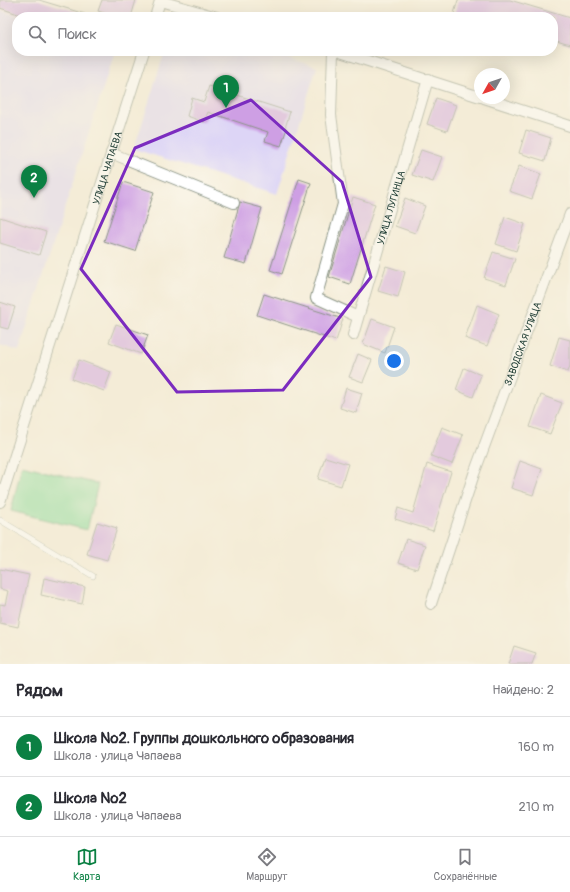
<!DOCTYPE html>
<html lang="ru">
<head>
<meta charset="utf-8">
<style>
  :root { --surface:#fff; --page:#f7f7f7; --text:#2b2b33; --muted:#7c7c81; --line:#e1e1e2; --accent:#0b8043 }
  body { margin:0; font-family:Pangolin,sans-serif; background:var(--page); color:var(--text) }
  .compass { position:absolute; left:474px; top:68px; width:36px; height:36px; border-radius:50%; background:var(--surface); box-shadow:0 4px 16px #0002; rotate:230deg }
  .you { position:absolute; left:394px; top:361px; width:14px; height:14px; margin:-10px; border:3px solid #fff; border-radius:50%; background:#1a73e8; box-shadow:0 0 0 6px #1a73e833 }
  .badge { display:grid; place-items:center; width:26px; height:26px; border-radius:50%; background:var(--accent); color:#fff; font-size:13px; font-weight:700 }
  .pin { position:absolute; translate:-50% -33px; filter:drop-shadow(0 1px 2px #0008) }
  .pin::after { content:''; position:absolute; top:21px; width:14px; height:12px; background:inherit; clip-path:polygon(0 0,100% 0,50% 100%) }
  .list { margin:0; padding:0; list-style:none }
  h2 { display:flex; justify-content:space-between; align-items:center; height:52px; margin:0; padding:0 16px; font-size:17px }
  h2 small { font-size:13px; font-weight:400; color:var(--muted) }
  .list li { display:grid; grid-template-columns:26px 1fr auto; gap:12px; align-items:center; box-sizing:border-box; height:60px; padding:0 16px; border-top:1px solid var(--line) }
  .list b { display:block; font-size:15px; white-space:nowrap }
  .list p { margin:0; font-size:13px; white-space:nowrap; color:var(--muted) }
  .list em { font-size:13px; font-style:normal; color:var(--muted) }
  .icon { flex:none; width:22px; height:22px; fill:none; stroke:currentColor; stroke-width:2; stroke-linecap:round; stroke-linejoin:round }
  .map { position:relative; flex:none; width:570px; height:664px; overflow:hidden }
  .search { position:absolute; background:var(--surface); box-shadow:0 4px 16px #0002; left:12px; right:12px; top:12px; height:44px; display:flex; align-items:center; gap:10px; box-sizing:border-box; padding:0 14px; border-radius:16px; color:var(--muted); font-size:15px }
  .sheet { height:172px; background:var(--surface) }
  nav { display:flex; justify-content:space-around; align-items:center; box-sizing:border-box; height:56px; border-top:1px solid var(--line); background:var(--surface); font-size:11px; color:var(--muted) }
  nav a { display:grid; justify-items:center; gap:2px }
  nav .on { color:var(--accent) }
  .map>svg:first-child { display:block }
  .built { fill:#ddd5f6 }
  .green { fill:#89db9c; stroke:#548c68 }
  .building { fill:#ce9fe4 }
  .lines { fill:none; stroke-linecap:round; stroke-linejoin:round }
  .service-casing { stroke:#8a9486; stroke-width:6 }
  .minor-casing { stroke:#8a9486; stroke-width:12 }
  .service { stroke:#fff; stroke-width:5 }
  .minor { stroke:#fff; stroke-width:10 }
  .marked { fill:none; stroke:#7b2cbf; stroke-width:3; stroke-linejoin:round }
  .labels { text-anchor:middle; stroke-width:3; stroke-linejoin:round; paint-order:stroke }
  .street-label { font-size:10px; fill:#1f3d34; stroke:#fbf7ec }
</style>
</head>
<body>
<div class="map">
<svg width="570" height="664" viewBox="0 0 570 664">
  <rect width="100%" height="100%" fill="#fbf7ec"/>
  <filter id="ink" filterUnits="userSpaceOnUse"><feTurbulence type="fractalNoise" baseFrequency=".025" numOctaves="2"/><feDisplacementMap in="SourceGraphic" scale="8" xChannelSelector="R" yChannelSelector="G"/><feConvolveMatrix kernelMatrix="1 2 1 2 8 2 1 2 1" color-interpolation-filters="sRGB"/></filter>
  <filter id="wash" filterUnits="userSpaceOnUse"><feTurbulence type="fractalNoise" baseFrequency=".012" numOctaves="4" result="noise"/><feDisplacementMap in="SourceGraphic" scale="16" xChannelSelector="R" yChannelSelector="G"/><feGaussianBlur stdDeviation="0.9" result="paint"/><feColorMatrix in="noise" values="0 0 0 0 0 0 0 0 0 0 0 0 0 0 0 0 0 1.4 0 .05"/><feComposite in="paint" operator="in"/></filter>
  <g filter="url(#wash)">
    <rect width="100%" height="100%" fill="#f4ecd7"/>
    <path class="built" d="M0 10 23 17H17V51H115L19 351 0 345Z
      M165 51H267L317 67 277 194 134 149Z"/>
    <path class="green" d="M22 465 98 484 87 530 11 511Z"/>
    <g id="blocks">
      <path class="building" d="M0 0H39L85 14 84 17H27L0 8Z
        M102 0H136L131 17H116L98 11Z
        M458 0H510L570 18V45L553 40V17H453Z
        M209 86 290 112 285 128H287L281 146 265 141 268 132 208 112 204 122 187 116 192 98 204 102Z
        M436 98 456 105 447 131 427 124Z
        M526 130 551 138 545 161 519 153Z
        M421 150 442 157 433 182 412 175Z
        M519 166 541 174 532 199 509 191Z
        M299 179 311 183 282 274 270 270Z
        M123 182 154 192 135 251 104 241Z
        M353 197 375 204 350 284 329 277Z
        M405 198 425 206 415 233 395 226Z
        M240 202 262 208 246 264 224 258Z
        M0 217 46 232 39 255 0 243Z
        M505 217 525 224 516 251 496 244Z
        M493 252 515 259 506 285 484 278Z
        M386 266 405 272 398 297 378 291Z
        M264 294 343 319 336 341 257 315Z
        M0 302 15 307 8 329 0 327Z
        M477 305 499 314 487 346 465 338Z
        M372 319 394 327 385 353 363 344Z
        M116 324 148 335 141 354 109 342Z
        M559 337 570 340V366L568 372 550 366Z
        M358 354 372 360 363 382 349 377Z
        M79 360 111 372 104 391 72 379Z
        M464 368 481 375 473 397 456 390Z
        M346 388 362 393 356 413 340 408Z
        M541 395 562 403 550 434 530 427Z
        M442 427 463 435 452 464 431 456Z
        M325 457 348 464 341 486 318 479Z
        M520 461 542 469 533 495 511 488Z
        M427 464 451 472 433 531 395 519 398 508 413 513Z
        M97 522 117 528 107 560 87 554Z
        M406 539 425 545 417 569 398 563Z
        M0 569 29 575 18 627 0 623V604L5 605 8 591 0 589Z
        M44 578 85 587 82 604 41 595Z
        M514 646 536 653 532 664H508Z"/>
    </g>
  </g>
  <g filter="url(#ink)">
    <use href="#blocks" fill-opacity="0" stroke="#8a9486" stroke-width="1"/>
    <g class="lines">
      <g class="service-casing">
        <path id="service" d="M0 520 93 576"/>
      </g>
      <g class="minor-casing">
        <g id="minor">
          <path d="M160 0V1L217 17"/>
          <path d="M155 17 160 1"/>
          <path d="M333 51 331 115 343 204 316 298 358 317"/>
          <path d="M337 51 480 97"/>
          <path d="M484 98 570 126"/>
          <path d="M111 153 234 203"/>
          <path id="s1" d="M353 335 428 79"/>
          <path id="s2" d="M0 502 144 51"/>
          <path id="s3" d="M431 604 474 474 570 214"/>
        </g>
      </g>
      <use href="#service" class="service"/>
      <use href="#minor" class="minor"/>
    </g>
  </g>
  <path d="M0 0H570V664H0ZM251 100 342 182 371 277 283 390 177 392 81 269 135 148Z" fill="#f4ecd7" fill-opacity=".55" fill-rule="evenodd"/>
  <path class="marked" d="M251 100 342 182 371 277 283 390 177 392 81 269 135 148Z"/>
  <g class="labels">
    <g class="street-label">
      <text dy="4" stroke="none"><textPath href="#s2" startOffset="351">УЛИЦА ЧАПАЕВА</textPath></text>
      <text dy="4" stroke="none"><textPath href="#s1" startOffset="133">УЛИЦА ЛУГИНЦА</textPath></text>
      <text dy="4" stroke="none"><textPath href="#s3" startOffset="276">ЗАВОДСКАЯ УЛИЦА</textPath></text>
    </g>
  </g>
</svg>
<svg class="compass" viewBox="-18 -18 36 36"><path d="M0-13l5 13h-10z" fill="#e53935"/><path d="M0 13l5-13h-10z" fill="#7c7c81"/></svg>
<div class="you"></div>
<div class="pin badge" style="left:226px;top:108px">1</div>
<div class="pin badge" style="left:34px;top:198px">2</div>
<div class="search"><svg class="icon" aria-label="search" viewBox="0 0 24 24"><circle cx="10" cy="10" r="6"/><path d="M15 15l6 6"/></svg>Поиск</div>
</div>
<section class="sheet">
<h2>Рядом<small>Найдено: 2</small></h2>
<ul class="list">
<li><span class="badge">1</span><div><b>Школа №2. Группы дошкольного образования</b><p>Школа · улица Чапаева</p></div><em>160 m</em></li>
<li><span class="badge">2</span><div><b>Школа №2</b><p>Школа · улица Чапаева</p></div><em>210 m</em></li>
</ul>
</section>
<nav>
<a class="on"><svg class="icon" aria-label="map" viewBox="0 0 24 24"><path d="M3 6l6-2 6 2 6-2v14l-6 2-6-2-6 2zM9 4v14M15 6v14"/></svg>Карта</a>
<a><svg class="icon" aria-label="directions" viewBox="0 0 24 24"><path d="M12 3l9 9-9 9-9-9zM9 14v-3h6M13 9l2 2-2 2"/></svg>Маршрут</a>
<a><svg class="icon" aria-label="saved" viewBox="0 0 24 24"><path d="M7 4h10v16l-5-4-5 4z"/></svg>Сохранённые</a>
</nav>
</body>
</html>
